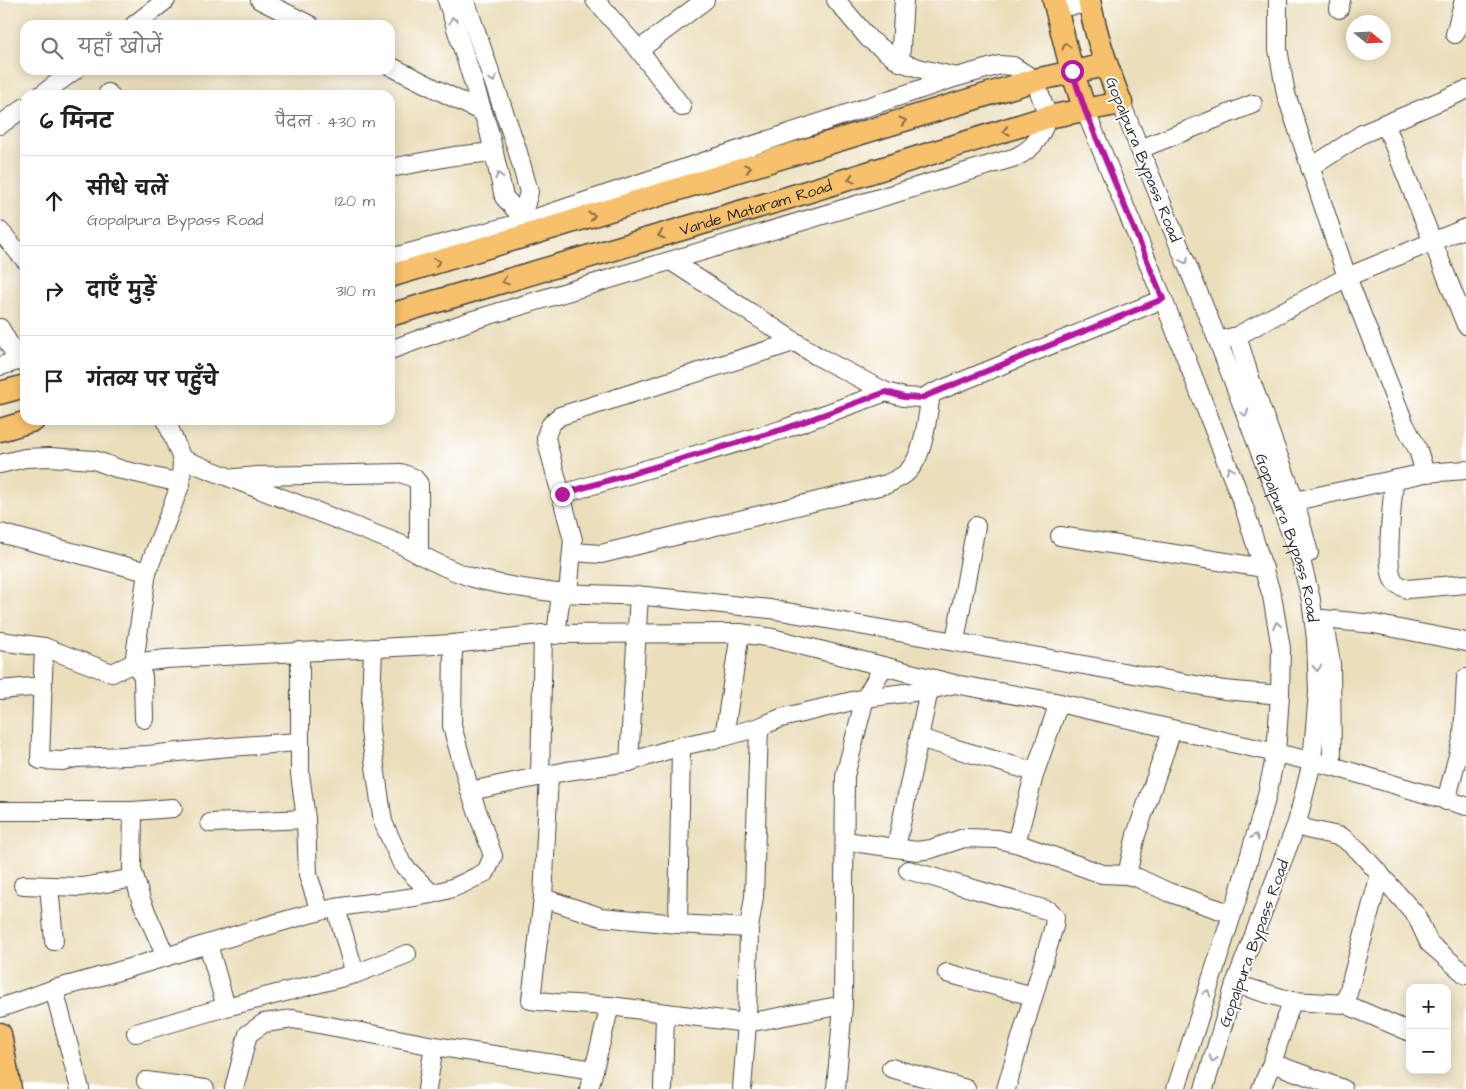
<!DOCTYPE html>
<html lang="hi">
<head>
<meta charset="utf-8">
<style>
  :root { --surface:#fff; --page:#f2f2f2; --text:#202124; --muted:#757577; --line:#e0e0e0 }
  body { margin:0; font-family:"Architects Daughter","Playpen Sans Deva",sans-serif; background:var(--page); color:var(--text) }
  .controls { position:absolute; right:15px; bottom:15px; display:grid; overflow:hidden; border-radius:10px; box-shadow:0 2px 12px #0003 }
  .controls button { width:45px; height:45px; display:grid; place-items:center; padding:0; border:0; border-bottom:1px solid var(--line); background:var(--surface); color:var(--text); font:25px sans-serif }
  .compass { position:absolute; left:1346px; top:15px; width:45px; height:45px; border-radius:50%; background:var(--surface); box-shadow:0 2px 12px #0003; rotate:108deg }
  .stop { position:absolute; width:15px; height:15px; margin:-11px; border:4px solid #b5179e; border-radius:50%; background:#fff }
  .stop.end { background:#b5179e; border-color:#fff; box-shadow:0 1px 5px #0008 }
  .list { margin:0; padding:0; list-style:none }
  h2 { display:flex; justify-content:space-between; align-items:center; height:65px; margin:0; padding:0 20px; font-size:21px }
  h2 small { font-size:16px; font-weight:400; color:var(--muted) }
  .list li { display:grid; grid-template-columns:32px 1fr auto; gap:15px; align-items:center; box-sizing:border-box; height:90px; padding:0 20px; border-top:1px solid var(--line) }
  .list b { display:block; font-size:19px; white-space:nowrap }
  .list p { margin:0; font-size:16px; white-space:nowrap; color:var(--muted) }
  .list em { font-size:16px; font-style:normal; color:var(--muted) }
  .icon { flex:none; width:28px; height:28px; fill:none; stroke:currentColor; stroke-width:2; stroke-linecap:round; stroke-linejoin:round }
  .map { position:relative; flex:none; width:1466px; height:1089px; overflow:hidden }
  .search { position:absolute; background:var(--surface); box-shadow:0 2px 12px #0003; left:20px; top:20px; width:375px; height:55px; display:flex; align-items:center; gap:12px; box-sizing:border-box; padding:0 18px; border-radius:15px; color:var(--muted); font-size:19px }
  .panel { position:absolute; background:var(--surface); box-shadow:0 2px 12px #0003; left:20px; top:90px; width:375px; height:335px; border-radius:15px }
  .map>svg:first-child { display:block }
  .lines { fill:none; stroke-linecap:round; stroke-linejoin:round }
  .minor-casing { stroke:#484641; stroke-width:20 }
  .major-casing { stroke:#484641; stroke-width:25 }
  .minor { stroke:#fff; stroke-width:18 }
  .major { stroke:#f7c06c; stroke-width:22 }
  .oneway { stroke:#a0a0a0 }
  .oneway2 { stroke:#876e48 }
  .route { stroke:#b5179e; stroke-width:6 }
  .labels { text-anchor:middle; stroke-width:4; stroke-linejoin:round; paint-order:stroke }
  .street-label { font-size:16px; fill:#2b2b2b; stroke:#fff }
</style>
</head>
<body>
<div class="map">
<svg width="1466" height="1089" viewBox="0 0 1466 1089">
  <rect width="100%" height="100%" fill="#fff"/>
  <filter id="ink" filterUnits="userSpaceOnUse"><feTurbulence type="fractalNoise" baseFrequency=".02" numOctaves="2"/><feDisplacementMap in="SourceGraphic" scale="10" xChannelSelector="R" yChannelSelector="G"/><feConvolveMatrix kernelMatrix="1 2 1 2 8 2 1 2 1" color-interpolation-filters="sRGB"/></filter>
  <filter id="wash" filterUnits="userSpaceOnUse"><feTurbulence type="fractalNoise" baseFrequency=".0096" numOctaves="4" result="noise"/><feDisplacementMap in="SourceGraphic" scale="20" xChannelSelector="R" yChannelSelector="G"/><feGaussianBlur stdDeviation="1.12" result="paint"/><feColorMatrix in="noise" values="0 0 0 0 0 0 0 0 0 0 0 0 0 0 0 0 0 1.4 0 .05"/><feComposite in="paint" operator="in"/></filter>
  <g filter="url(#wash)">
    <rect width="100%" height="100%" fill="#ebdebb"/>
  </g>
  <g filter="url(#ink)">
    <g class="lines">
      <g class="minor-casing">
        <g id="minor">
          <path d="M260 0 310 25"/>
          <path d="M447 0 489 131 504 197 522 217 527 231"/>
          <path d="M465 0 517 149 529 192 522 217"/>
          <path d="M595 0 639 50 682 107"/>
          <path d="M836 0 869 39 900 62 922 69 957 77"/>
          <path d="M1278 0V49L1286 94 1347 277 1405 425 1418 450 1425 473"/>
          <path d="M1056 7 1090 4"/>
          <path d="M1339 9 1341 0"/>
          <path d="M134 25 166 0"/>
          <path d="M1455 34 1464 0"/>
          <path d="M639 50 705 0"/>
          <path d="M900 62 904 0"/>
          <path d="M390 66 482 112"/>
          <path d="M108 93 110 95"/>
          <path d="M41 95 75 70"/>
          <path id="s1" d="M1121 103 1218 341 1301 560 1311 600 1316 639 1318 692 1312 762 1297 823 1235 984 1204 1089"/>
          <path d="M1085 110 1163 299 1244 507 1272 596 1281 648 1280 695 1276 753 1266 799 1238 896 1176 1089"/>
          <path d="M1385 123 1466 325"/>
          <path d="M0 125 25 107"/>
          <path d="M1140 149 1253 104"/>
          <path d="M390 168 454 156 494 152"/>
          <path d="M1310 168 1362 134 1466 90"/>
          <path d="M0 231 25 260"/>
          <path d="M390 258 524 222 957 77 1000 65 1013 66 1035 80 1048 117C1040 137 1036 147 1016 157L473 320 390 350"/>
          <path d="M671 261 817 356 886 392 904 397 921 398 1163 299"/>
          <path d="M0 328 18 360 25 363"/>
          <path d="M1237 336 1250 378 1295 501 1309 553"/>
          <path d="M1226 339 1237 336 1347 277 1466 228"/>
          <path d="M0 366 25 359"/>
          <path d="M182 459 400 544C420 555 452 572 474 578 502 586 530 589 558 593L560 602 556 635"/>
          <path d="M0 464 25 458 50 457 94 460 122 470 181 483"/>
          <path d="M236 478 258 476 401 473 414 478 419 484V555"/>
          <path d="M1394 480C1393 499 1384 567 1394 581 1397 585 1402 587 1407 589L1466 584"/>
          <path d="M562 494 781 430 886 392"/>
          <path d="M1295 501 1425 473 1466 470"/>
          <path d="M0 533 147 572"/>
          <path d="M1060 536 1264 568"/>
          <path d="M573 552 601 554 887 484C893 481 900 478 905 474 925 458 927 417 931 393"/>
          <path d="M558 593 646 596 770 609 1224 690 1280 695"/>
          <path d="M568 593 573 540 546 438C548 427 551 423 560 416L794 342"/>
          <path d="M1323 619 1374 624 1466 642"/>
          <path d="M1324 625 1331 663 1332 766"/>
          <path d="M0 641 44 647 112 673 134 663 166 659 453 644 543 634 740 633 772 638 954 684 1055 702 1332 766 1466 806"/>
          <path d="M955 641 976 526"/>
          <path d="M44 647 40 760 62 761 76 758 148 755 229 747 299 742"/>
          <path d="M373 648 370 731 383 822 402 864 432 894"/>
          <path d="M300 651V774L306 819 308 875 320 911"/>
          <path d="M0 690 43 686"/>
          <path d="M144 719 143 676 134 663 147 572 181 483 182 459 166 420"/>
          <path d="M724 737 740 633"/>
          <path d="M919 738 1035 772"/>
          <path d="M681 746 678 924 749 928"/>
          <path d="M629 762 639 595"/>
          <path d="M549 775 543 898 531 1000 556 1003 610 1006 747 1023 843 1005"/>
          <path d="M540 777 543 634"/>
          <path d="M470 791 567 771 629 762 681 746 724 737 759 727 781 718 865 698 929 690 951 685"/>
          <path d="M1446 801 1463 736 1466 678"/>
          <path d="M0 811H133L173 808"/>
          <path d="M133 811 132 869 141 900 166 957"/>
          <path d="M210 823 306 819"/>
          <path d="M1297 823 1307 829 1342 837 1359 851 1416 915 1429 943 1466 975"/>
          <path d="M845 841 917 851 931 849 964 838 998 839 1019 844 1102 874 1127 875 1138 878 1168 892 1232 914"/>
          <path d="M1016 843 1035 772 1059 703"/>
          <path d="M896 848 929 690"/>
          <path d="M908 870 1050 911 1055 917 1054 926 1006 1089"/>
          <path d="M1127 875 1136 835 1172 730"/>
          <path d="M23 885 82 887 135 878"/>
          <path d="M49 886 54 941"/>
          <path d="M543 898 601 917 678 924"/>
          <path d="M336 908 355 974"/>
          <path d="M208 944 226 1007"/>
          <path d="M947 973 1033 996"/>
          <path d="M1235 984 1292 1001 1345 1004 1380 874"/>
          <path d="M1345 1004 1408 1031"/>
          <path d="M0 1008 54 989"/>
          <path d="M136 1033 226 1007 355 974 407 954"/>
          <path d="M1272 1063 1343 1089"/>
          <path d="M891 1068 966 1089"/>
          <path d="M146 1081 205 1089"/>
          <path d="M80 1089 54 989C142 967 228 935 317 912 361 900 408 903 452 888 464 884 475 877 486 872L493 856 470 791 452 726 453 644"/>
          <path d="M234 1089 248 1034 264 1023 293 1019 434 1046 594 1070"/>
          <path d="M427 1089 434 1046"/>
          <path d="M589 1089 610 1006"/>
          <path d="M663 1089 665 1013"/>
          <path d="M742 1089 747 1023 749 928 754 897 759 727"/>
          <path d="M836 1089 843 1005 845 776 865 698 884 666"/>
          <path d="M1261 1089 1272 1063 1292 1001"/>
        </g>
      </g>
      <g class="major-casing">
        <g id="major">
          <path d="M1054 0 1072 71 1085 110"/>
          <path d="M390 276 528 235 1035 80 1106 65"/>
          <path id="s2" d="M390 315 784 199 1048 117 1121 103C1107 69 1096 36 1089 0"/>
          <path d="M0 393 25 386"/>
          <path d="M0 430 34 420"/>
          <path d="M0 1034 10 1089"/>
        </g>
      </g>
      <use href="#minor" class="minor"/>
      <use href="#major" class="major"/>
    </g>
    <defs><path id="oneway-chevron" d="M-2-3.5L2.5 0L-2 3.5" fill="none" stroke-width="1.6" stroke-linecap="round" stroke-linejoin="round" transform="scale(1.25)"/></defs>
    <g class="oneway">
      <use href="#oneway-chevron" transform="translate(453 20) rotate(-107)"/>
      <use href="#oneway-chevron" transform="translate(493 79) rotate(71)"/>
      <use href="#oneway-chevron" transform="translate(499 176) rotate(-103)"/>
      <use href="#oneway-chevron" transform="translate(1185 261) rotate(68)"/>
      <use href="#oneway-chevron" transform="translate(1245 413) rotate(69)"/>
      <use href="#oneway-chevron" transform="translate(1230 470) rotate(-111)"/>
      <use href="#oneway-chevron" transform="translate(1277 625) rotate(-99)"/>
      <use href="#oneway-chevron" transform="translate(1317 668) rotate(87)"/>
      <use href="#oneway-chevron" transform="translate(1255 837) rotate(-74)"/>
      <use href="#oneway-chevron" transform="translate(1207 993) rotate(-72)"/>
      <use href="#oneway-chevron" transform="translate(1213 1059) rotate(106)"/>
    </g>
    <g class="oneway2">
      <use href="#oneway-chevron" transform="translate(1066 46) rotate(-104)"/>
      <use href="#oneway-chevron" transform="translate(903 121) rotate(-17)"/>
      <use href="#oneway-chevron" transform="translate(1006 131) rotate(163)"/>
      <use href="#oneway-chevron" transform="translate(748 168) rotate(-17)"/>
      <use href="#oneway-chevron" transform="translate(851 179) rotate(163)"/>
      <use href="#oneway-chevron" transform="translate(592 216) rotate(-17)"/>
      <use href="#oneway-chevron" transform="translate(661 235) rotate(164)"/>
      <use href="#oneway-chevron" transform="translate(437 262) rotate(-17)"/>
      <use href="#oneway-chevron" transform="translate(505 281) rotate(164)"/>
    </g>
  </g>
  <g class="lines" filter="url(#ink)">
    <path class="route" d="M562 494 781 430 886 392 904 397 921 398 1163 299 1085 110 1072 71"/>
  </g>
  <g class="labels">
    <g class="street-label">
      <text transform="translate(1144 159) rotate(68)" y="6">Gopalpura Bypass Road</text>
      <text dy="6" stroke="none"><textPath href="#s2" startOffset="381">Vande Mataram Road</textPath></text>
      <text dy="6" stroke="none"><textPath href="#s1" startOffset="466">Gopalpura Bypass Road</textPath></text>
      <text transform="translate(1253 943) rotate(-70)" y="6">Gopalpura Bypass Road</text>
    </g>
  </g>
</svg>
<div class="controls">
<button>+</button>
<button>−</button>
</div>
<svg class="compass" viewBox="-18 -18 36 36"><path d="M0-13l5 13h-10z" fill="#e53935"/><path d="M0 13l5-13h-10z" fill="#757577"/></svg>
<div class="stop" style="left:1072px;top:71px"></div>
<div class="stop end" style="left:562px;top:494px"></div>
<div class="search"><svg class="icon" aria-label="search" viewBox="0 0 24 24"><circle cx="10" cy="10" r="6"/><path d="M15 15l6 6"/></svg>यहाँ खोजें</div>
<section class="panel">
<h2>6 मिनट<small>पैदल · 430 m</small></h2>
<ul class="list">
<li><svg class="icon" aria-label="ahead" viewBox="0 0 24 24"><path d="M12 20V5M6 11l6-6 6 6"/></svg><div><b>सीधे चलें</b><p>Gopalpura Bypass Road</p></div><em>120 m</em></li>
<li><svg class="icon" aria-label="right" viewBox="0 0 24 24"><path d="M7 20v-9h11M14 6l5 5-5 5"/></svg><div><b>दाएँ मुड़ें</b></div><em>310 m</em></li>
<li><svg class="icon" aria-label="arrive" viewBox="0 0 24 24"><path d="M6 21V4h12l-3 4 3 4H6"/></svg><div><b>गंतव्य पर पहुँचे</b></div></li>
</ul>
</section>
</div>
</body>
</html>
